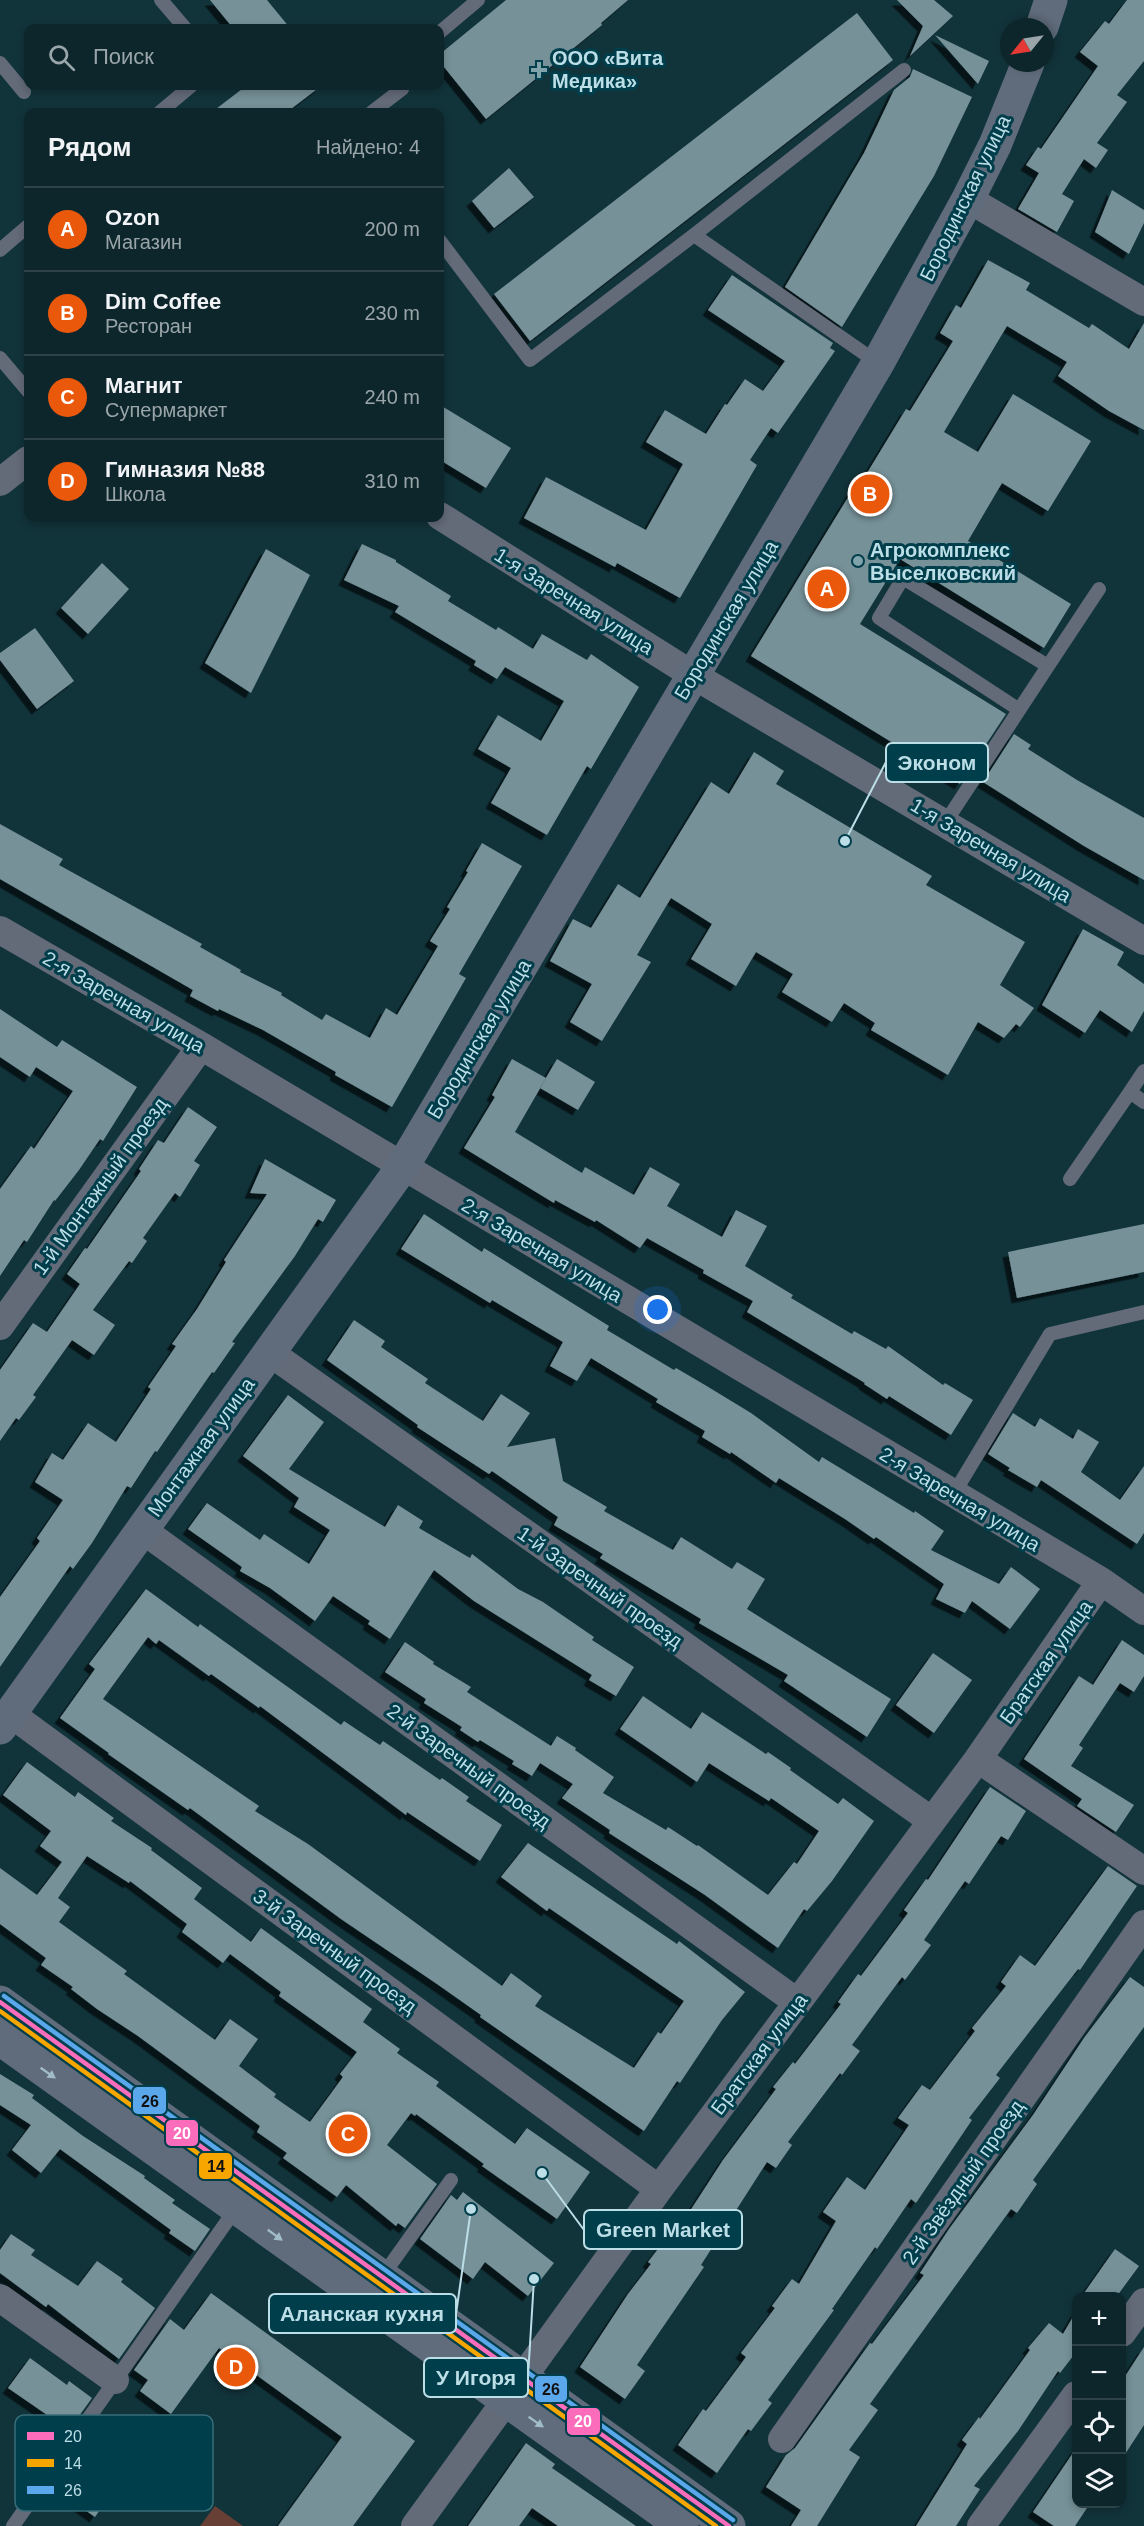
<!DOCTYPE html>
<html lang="ru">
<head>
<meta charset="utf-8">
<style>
  :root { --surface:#0d262c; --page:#1b3238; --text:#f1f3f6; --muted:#9aa5a9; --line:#2d4348; --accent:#ea580c }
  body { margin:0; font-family:Arial,sans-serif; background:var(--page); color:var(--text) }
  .controls { position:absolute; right:18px; bottom:18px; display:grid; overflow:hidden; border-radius:12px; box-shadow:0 3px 9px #0003 }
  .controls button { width:54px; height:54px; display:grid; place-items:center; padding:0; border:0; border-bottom:2px solid var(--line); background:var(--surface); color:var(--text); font:30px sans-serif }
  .compass { position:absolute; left:1000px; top:18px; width:54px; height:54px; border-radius:50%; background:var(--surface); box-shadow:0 3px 9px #0003; rotate:240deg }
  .you { position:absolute; left:658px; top:1310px; width:21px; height:21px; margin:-15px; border:4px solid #fff; border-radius:50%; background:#1a73e8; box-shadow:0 0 0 9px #1a73e833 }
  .badge { display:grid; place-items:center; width:39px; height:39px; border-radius:50%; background:var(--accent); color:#fff; font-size:20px; font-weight:700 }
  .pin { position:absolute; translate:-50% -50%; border:3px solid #fff; box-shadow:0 2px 6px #0006 }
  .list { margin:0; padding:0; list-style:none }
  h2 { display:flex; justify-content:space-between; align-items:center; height:78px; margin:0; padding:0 24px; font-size:26px }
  h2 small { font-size:20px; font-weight:400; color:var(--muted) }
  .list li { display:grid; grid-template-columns:39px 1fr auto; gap:18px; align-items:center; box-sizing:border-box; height:84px; padding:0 24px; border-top:2px solid var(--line) }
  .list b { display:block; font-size:22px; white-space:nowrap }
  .list p { margin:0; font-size:20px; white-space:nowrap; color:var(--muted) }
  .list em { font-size:20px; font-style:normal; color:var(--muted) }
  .icon { flex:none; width:33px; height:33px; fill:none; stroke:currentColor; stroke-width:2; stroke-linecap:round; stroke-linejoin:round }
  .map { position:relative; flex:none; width:1144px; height:2526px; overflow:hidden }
  .search { position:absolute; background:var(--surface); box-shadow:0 3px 9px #0003; left:24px; top:24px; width:420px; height:66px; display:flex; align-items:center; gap:15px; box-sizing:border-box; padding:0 21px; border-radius:12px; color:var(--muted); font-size:22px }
  .panel { position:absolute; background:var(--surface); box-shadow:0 3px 9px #0003; left:24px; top:108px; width:420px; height:414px; border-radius:12px }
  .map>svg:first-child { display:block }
  .green { fill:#673f35 }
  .building { fill:#769198; fill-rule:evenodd; filter:url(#shadow) }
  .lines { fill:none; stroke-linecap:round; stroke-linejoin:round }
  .lane { stroke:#636a78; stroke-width:14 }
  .street { stroke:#636a78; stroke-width:28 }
  .secondary { stroke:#606c7b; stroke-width:33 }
  .bus-1-casing { stroke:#003e4b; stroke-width:9 }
  .bus-2-casing { stroke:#003e4b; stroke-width:9 }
  .bus-3-casing { stroke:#003e4b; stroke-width:9 }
  .bus-1 { stroke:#fb6dba; stroke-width:4.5 }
  .bus-2 { stroke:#f7a600; stroke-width:4.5 }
  .bus-3 { stroke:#5aa8eb; stroke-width:4.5 }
  .oneway { fill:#a0bcc7 }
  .poi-dot { fill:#80a2aa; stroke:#003e4b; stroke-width:2 }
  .labels { text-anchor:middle; stroke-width:6; stroke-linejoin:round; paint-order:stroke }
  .poi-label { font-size:20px; font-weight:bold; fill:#bcdee7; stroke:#003e4b; text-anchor:start }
  .street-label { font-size:20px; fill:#bcdee7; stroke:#003e4b }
  .key { fill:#003e4b; stroke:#386e7a; stroke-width:1.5 }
  .key-label { font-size:16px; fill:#bcdee7 }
  .leader { fill:none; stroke:#bcdee7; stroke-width:2 }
  .callout-dot { fill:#bcdee7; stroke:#003e4b; stroke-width:2 }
  .callout { fill:#003e4b; stroke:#bcdee7; stroke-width:2 }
  .callout-label { font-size:21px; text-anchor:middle; font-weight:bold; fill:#bcdee7 }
  .line-badge { stroke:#003e4b; stroke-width:2 }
  .badge-label { font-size:16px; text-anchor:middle; font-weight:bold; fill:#fff }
  .pale-badge-label { font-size:16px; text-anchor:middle; font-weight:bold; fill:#111 }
</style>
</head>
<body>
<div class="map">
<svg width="1144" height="2526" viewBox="0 0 1144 2526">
  <defs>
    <filter id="shadow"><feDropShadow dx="-5.5" dy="5.5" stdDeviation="0" flood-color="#0009"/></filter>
  </defs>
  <rect width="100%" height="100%" fill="#11333a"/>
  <path class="green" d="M215 2506 243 2526H200Z"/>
  <path class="building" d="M210 0H267L290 28H233Z
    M506 0H628L601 23 602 25 486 119 440 62V54Z
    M897 0H934L953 16 910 56 923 26Z
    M1127 0H1144V61L1117 95 1127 102 1097 143 1108 150 1096 168 1084 159 1062 194 1074 201 1057 232 1018 209 1039 173 1026 165 1038 147 1041 149 1098 66 1080 52 1105 21 1109 24Z
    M857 13 893 60 530 341 494 294Z
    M935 35 989 61 978 84Z
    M913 69 972 97 934 176 842 327 785 287 864 153 894 90 910 77Z
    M246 86H321L287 112H212Z
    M509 168 534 197 494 228 472 201Z
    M1112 190 1144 210V223L1129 254 1095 232Z
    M988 260 1030 283 1026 290 1089 328 1092 324 1129 349 1144 323V430L1109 411 1058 376 1067 362 1007 326 944 432 978 452 1013 394 1091 441 1048 511 1002 483 968 541 1071 604 1044 648 900 559 860 624 1006 714 960 784 751 656 861 476 864 478 906 409 910 411 953 341 940 333 956 305 961 308Z
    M732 275 833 343 830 348 835 351 778 433 771 428 750 460 757 465 680 598 617 563 615 567 524 518 546 477 646 530 683 464 646 442 665 410 706 434 725 404 727 405 745 379 763 391 785 361 708 310Z
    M440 405 511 448 486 488 440 460Z
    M362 544 396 560V562L451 596 448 601 496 630 498 627 533 649 542 634 587 660 591 654 639 687 591 769 587 766 547 835 491 803 511 768 478 749 498 715 541 741 564 701 505 667 497 679 474 665 476 661 395 612 399 606 344 580Z
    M266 549 310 575 251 693 205 663Z
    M102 563 129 589 88 634 61 608Z
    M35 628 74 681 37 709 0 660V653Z
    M1014 734 1031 745 1028 749 1077 780 1144 818V880L1084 846 983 782Z
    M754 752 784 771 776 784 932 876 926 885 1025 942 1000 985 1034 1008 1020 1027 1016 1024 1004 1038 978 1022 948 1075 871 1030 875 1023 844 1003 832 1022 782 992 793 974 756 952 736 986 691 959 712 924 671 898 637 955 651 962 602 1041 570 1022 592 984 550 961 573 919 591 928 618 884 640 898 711 782 729 794Z
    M0 824 63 859 59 865 202 944 200 947 241 970 240 972 282 993 281 995 322 1020 326 1014 370 1038 386 1008 397 1015 438 946 430 941 450 909 447 907 468 872 466 871 482 843 522 866 459 974 466 978 392 1107 335 1075 336 1072 263 1030 219 1009 218 1011 190 996 193 990 0 879Z
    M1083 929 1124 952 1117 965 1144 984V1011L1132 1032 1100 1010 1085 1033 1042 1005Z
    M0 1009 57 1047 62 1040 137 1087 103 1141 100 1139 79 1170 55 1201 54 1200 27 1242 24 1240 0 1276V1189L31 1146 34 1149 73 1091 36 1067 30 1077 0 1057Z
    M512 1059 546 1078 515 1132 582 1173 585 1167 634 1195 650 1167 680 1184 667 1206 722 1237 736 1210 767 1226 745 1266 793 1295 791 1298 852 1334 854 1331 886 1349 888 1346 943 1385 945 1383 973 1400 951 1435 889 1396 887 1399 864 1384 865 1383 747 1312 753 1301 703 1273 704 1270 647 1238 640 1248 596 1220 595 1222 555 1200 554 1203 464 1148 495 1097 492 1095Z
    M557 1059 595 1082 578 1110 540 1088Z
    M188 1107 217 1127 194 1161 200 1165 180 1197 175 1193 143 1238 147 1241 132 1263 129 1261 93 1310 115 1325 94 1355 72 1340 33 1395 36 1397 19 1420 16 1418 0 1441V1370L33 1323 47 1332 80 1284 67 1274 85 1248 87 1249 141 1171 139 1169 158 1140 164 1143Z
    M265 1159 336 1200 323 1222 318 1219 295 1256 232 1342 235 1343 214 1373 212 1372 157 1452 155 1451 131 1488 127 1486 92 1543 73 1569 70 1566 0 1667V1597L40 1541 37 1538 63 1500 35 1482 52 1453 63 1460 88 1423 116 1442 151 1389 148 1387 176 1346 172 1344 197 1309 226 1262 224 1260 267 1194 250 1193Z
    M424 1214 482 1252 484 1248 609 1326 607 1330 674 1370 676 1368 705 1385 751 1413 819 1462 822 1457 914 1513 915 1511 944 1531 931 1550 999 1584 1011 1567 1040 1589 1010 1629 972 1601 965 1613 936 1599 944 1584 876 1537 874 1539 845 1519 779 1478 776 1483 731 1452 730 1454 702 1437 705 1431 656 1402 658 1399 591 1358 577 1381 550 1366 563 1342 492 1300 490 1303 401 1249Z
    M1144 1224V1272L1017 1298 1008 1252Z
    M354 1320 385 1341 381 1347 428 1379 425 1383 483 1421 501 1394 530 1413 507 1447 555 1438 563 1481 607 1507 604 1511 673 1550 681 1537 732 1569 737 1562 765 1579 747 1609 891 1699 867 1737 784 1681 788 1675 699 1623 701 1619 600 1558 603 1554 554 1525 558 1517 492 1471 489 1474 417 1427 418 1425 327 1360Z
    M288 1395 324 1422 289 1469 385 1527 398 1505 423 1521 419 1528 470 1558 472 1554 518 1589 543 1602 594 1637 592 1640 634 1667 616 1696 589 1680 592 1675 474 1601 434 1570 390 1639 368 1624 370 1621 333 1596 315 1621 270 1588 240 1571 242 1567 188 1529 207 1503 260 1540 264 1534 309 1564 330 1530 294 1507 299 1498 243 1456Z
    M1013 1413 1035 1427 1040 1418 1073 1439 1078 1429 1099 1442 1081 1472 1120 1500 1144 1466V1533L1137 1544 1041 1480 1037 1487 1008 1470 1010 1468 988 1454Z
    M146 1589 198 1627 200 1624 341 1725 344 1721 380 1745 383 1741 440 1780 442 1778 469 1797 466 1801 502 1825 480 1861 407 1812 406 1815 260 1706 259 1708 211 1674 209 1676 159 1640 156 1644 148 1637 103 1699 259 1806 255 1811 308 1844 502 1986 511 1973 542 1996 535 2006 634 2068 658 2032 661 2034 684 2001 549 1908 547 1911 501 1877 528 1843 677 1944 679 1941 745 1992 722 2020 680 2083 677 2081 644 2131 480 2017 481 2015 437 1984 341 1919 190 1808 188 1810 108 1754 109 1753 60 1718 95 1669 89 1664Z
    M1122 1640 1144 1655V1676L1134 1692 1120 1683 1079 1745 1083 1748 1071 1766 1134 1805 1116 1832 1077 1806 1082 1799 1024 1759 1079 1676 1093 1685Z
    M405 1642 434 1662 433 1664 471 1687 467 1692 551 1746 557 1736 576 1748 575 1750 614 1777 603 1793 666 1830 668 1827 697 1846 698 1845 768 1895 794 1862 797 1864 819 1831 771 1798 769 1801 709 1763 697 1782 620 1729 643 1696 691 1729 702 1712 766 1754 768 1752 791 1768 790 1770 838 1804 843 1798 874 1821 832 1881 807 1911 804 1909 778 1948 705 1895 609 1833 610 1830 562 1798 573 1784 540 1763 532 1776 512 1764 514 1761 480 1740 478 1742 460 1730 462 1727 424 1703 426 1699 385 1672Z
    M933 1653 972 1680 934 1733 896 1705Z
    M27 1762 75 1797 78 1792 114 1818 111 1821 152 1848 151 1850 202 1888 194 1899 251 1942 261 1928 372 2009 363 2022 400 2049 397 2053 439 2082 436 2086 515 2144 527 2128 590 2172 557 2219 482 2166 484 2164 416 2114 415 2116 411 2113 387 2145 437 2184 405 2228 398 2223 396 2226 346 2185 337 2197 283 2158 287 2153 257 2132 260 2126 138 2036 97 2009 71 1989 73 1987 41 1965 46 1958 0 1924V1868L37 1895 62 1862 40 1846 51 1831 3 1795ZM87 1856 129 1883 130 1881 187 1924 182 1932 223 1963 230 1954 281 1992 279 1996 357 2052 340 2074 343 2077 310 2122 274 2097 276 2094 239 2066 258 2039 230 2019 215 2040 124 1974 127 1971 59 1922 70 1907 58 1898Z
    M990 1787 1026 1811 1008 1840 1001 1836 969 1884 965 1881 924 1940 931 1945 905 1980 902 1977 852 2045 860 2051 842 2075 840 2073 788 2142 792 2145 776 2168 767 2162 701 2265 704 2267 637 2365 645 2371 625 2399 580 2367 628 2294 651 2264 648 2262 688 2210 690 2211 723 2160 776 2089 773 2087 793 2062 795 2064 841 2004 838 2002 858 1974 861 1976 908 1913 904 1910 926 1879 928 1880Z
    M1108 1866 1137 1886 1080 1970 1078 1969 996 2075 1000 2078 969 2118 972 2120 916 2203 911 2199 877 2249 875 2247 832 2309 834 2310 768 2400 772 2403 751 2431 748 2429 717 2473 678 2445 703 2409 706 2411 746 2357 741 2353 775 2308 772 2306 792 2279 799 2284 836 2221 823 2212 847 2177 865 2190 909 2125 898 2118 922 2085 930 2090 975 2031 972 2028 1006 1986 1001 1982 1020 1955 1035 1966Z
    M1130 1977 1144 1987V2027L1033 2180 1037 2184 1017 2213 1011 2209 870 2404 878 2410 849 2450 860 2457 817 2526H791L801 2510 766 2487 786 2455 795 2448 870 2343 872 2344 924 2275 920 2273 949 2229 1033 2115 1084 2038Z
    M0 2074 34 2095 32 2098 83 2136 145 2176 144 2178 175 2200 172 2203 210 2229 195 2251 169 2233 171 2230 60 2149 41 2173 12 2150 31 2125 0 2105Z
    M463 2192 554 2263 528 2296 485 2262 473 2279 420 2239 451 2195 457 2200Z
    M11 2234 35 2250 31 2255 78 2286 97 2261 123 2279 121 2282 155 2308 119 2359 48 2304 46 2307 0 2273V2250Z
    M1115 2249 1139 2266 1117 2296H1082Z
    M211 2293 415 2441 353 2526H278L342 2437 219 2348 171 2414 140 2391 148 2380 134 2370 170 2319 184 2330Z
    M1077 2310V2351L1060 2373 1058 2371 1018 2431 974 2486 980 2489 956 2526H916L967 2444 962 2440 979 2417 980 2419 1030 2350 1028 2348 1049 2323 1063 2334Z
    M1144 2347V2425L1122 2459V2381Z
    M30 2358 67 2385 69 2381 92 2398 69 2430 8 2388Z
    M123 2439 140 2451 95 2517 78 2505Z
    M526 2443 555 2464 552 2468 636 2526H558L532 2508 519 2526H468Z
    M1077 2447V2504L1089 2505 1075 2526H1054L1033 2512Z"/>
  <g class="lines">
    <path class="lane" d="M161 0 185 28
      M440 32 478 0
      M0 63 24 92
      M160 112 191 86
      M372 112 402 89 403 86
      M694 235 878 363
      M440 241 530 360 694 235 904 70
      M0 250 28 226
      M0 358 28 391
      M1018 709 879 618 903 578 1048 666 1099 589
      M945 823 1048 666
      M1144 1071 1130 1092 1144 1102
      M1070 1179 1130 1092
      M953 1495 1050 1334 1144 1312
      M381 2278 451 2180
      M13 2526 237 2207"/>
    <path class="street" d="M968 199 1144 302
      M0 482 28 460
      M440 516 693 675 1144 941
      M0 930 201 1046 1101 1581 1144 1611
      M0 1326 201 1046
      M269 1352 932 1821
      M141 1529 797 2002
      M11 1714 659 2189
      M978 1759 1144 1871
      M0 2298 115 2380
      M1122 2333 1144 2302
      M782 2439 1144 1924
      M415 2526 659 2189 978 1759 1101 1581
      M981 2526 1076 2395"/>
    <path class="secondary" d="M1042 27 1051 0
      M0 1728 403 1166 878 363 968 199 995 145 1028 63
      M0 2002 729 2526
      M0 2039 682 2526"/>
    <g class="bus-1-casing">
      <path id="bus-1" d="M0 2002 729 2526"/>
    </g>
    <g class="bus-2-casing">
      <path id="bus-2" d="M0 2011 716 2526"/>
    </g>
    <g class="bus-3-casing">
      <path id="bus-3" d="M4 1996 733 2520"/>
    </g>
    <use href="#bus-1" class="bus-1"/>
    <use href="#bus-2" class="bus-2"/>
    <use href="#bus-3" class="bus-3"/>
  </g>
  <defs><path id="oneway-solid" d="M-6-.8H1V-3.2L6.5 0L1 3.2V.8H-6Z" transform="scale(1.5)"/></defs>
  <g class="oneway">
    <use href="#oneway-solid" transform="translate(48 2073) rotate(35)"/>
    <use href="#oneway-solid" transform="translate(275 2235) rotate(36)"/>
    <use href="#oneway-solid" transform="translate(536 2422) rotate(35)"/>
  </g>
  <g class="poi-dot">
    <path d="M536 61h6v6h6v6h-6v6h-6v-6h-6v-6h6z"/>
    <circle cx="858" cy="561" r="6"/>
  </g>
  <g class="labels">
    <g class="poi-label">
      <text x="552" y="65">ООО «Вита<tspan x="552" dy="23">Медика»</tspan></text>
      <text x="870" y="557">Агрокомплекс<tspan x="870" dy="23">Выселковский</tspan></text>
    </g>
    <g class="street-label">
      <text transform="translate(965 198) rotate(-64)" y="7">Бородинская улица</text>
      <text transform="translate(574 601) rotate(32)" y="7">1-я Заречная улица</text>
      <text transform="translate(726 620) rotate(-59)" y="7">Бородинская улица</text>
      <text transform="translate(991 850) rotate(31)" y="7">1-я Заречная улица</text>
      <text transform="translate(124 1002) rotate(30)" y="7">2-я Заречная улица</text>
      <text transform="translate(479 1039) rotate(-59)" y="7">Бородинская улица</text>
      <text transform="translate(100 1186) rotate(-54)" y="7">1-й Монтажный проезд</text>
      <text transform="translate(542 1250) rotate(31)" y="7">2-я Заречная улица</text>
      <text transform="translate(201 1447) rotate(-54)" y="7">Монтажная улица</text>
      <text transform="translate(960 1499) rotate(31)" y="7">2-я Заречная улица</text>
      <text transform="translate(600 1587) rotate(35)" y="7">1-й Заречный проезд</text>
      <text transform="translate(1046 1662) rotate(-55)" y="7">Братская улица</text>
      <text transform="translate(469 1766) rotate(36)" y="7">2-й Заречный проезд</text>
      <text transform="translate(335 1951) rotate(36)" y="7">3-й Заречный проезд</text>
      <text transform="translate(759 2054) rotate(-53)" y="7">Братская улица</text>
      <text transform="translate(963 2182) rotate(-55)" y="7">2-й Звёздный проезд</text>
    </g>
  </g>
  <rect x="15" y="2415" width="198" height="96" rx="9" class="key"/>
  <rect x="27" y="2432" width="27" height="8" fill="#fb6dba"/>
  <rect x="27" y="2459" width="27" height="8" fill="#f7a600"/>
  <rect x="27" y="2486" width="27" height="8" fill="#5aa8eb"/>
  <g class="key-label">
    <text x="64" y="2442">20</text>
    <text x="64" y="2469">14</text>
    <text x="64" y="2496">26</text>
  </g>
  <path class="leader" d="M845 841L886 762M542 2173L584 2230M471 2209L456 2314M534 2279L528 2377"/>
  <g class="callout-dot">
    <circle cx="845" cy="841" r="6"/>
    <circle cx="542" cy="2173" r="6"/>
    <circle cx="471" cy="2209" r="6"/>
    <circle cx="534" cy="2279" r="6"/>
  </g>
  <g class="callout">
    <rect x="886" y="743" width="102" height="39" rx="6"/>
    <rect x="584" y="2210" width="158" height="39" rx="6"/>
    <rect x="269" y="2294" width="187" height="39" rx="6"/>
    <rect x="424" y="2358" width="104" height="39" rx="6"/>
  </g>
  <g class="callout-label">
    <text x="937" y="770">Эконом</text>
    <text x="663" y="2237">Green Market</text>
    <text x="362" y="2321">Аланская кухня</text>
    <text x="476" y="2385">У Игоря</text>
  </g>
  <g class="line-badge">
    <rect x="132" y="2086" width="35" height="29" rx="6" fill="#5aa8eb"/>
    <rect x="165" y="2119" width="34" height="28" rx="6" fill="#fb6dba"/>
    <rect x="198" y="2152" width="35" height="28" rx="6" fill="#f7a600"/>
    <rect x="534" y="2375" width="34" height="28" rx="6" fill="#5aa8eb"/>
    <rect x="566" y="2407" width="35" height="29" rx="6" fill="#fb6dba"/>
  </g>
  <g class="badge-label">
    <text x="182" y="2139">20</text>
    <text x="583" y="2427">20</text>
  </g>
  <g class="pale-badge-label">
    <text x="150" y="2107">26</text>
    <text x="216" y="2172">14</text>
    <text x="551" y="2395">26</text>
  </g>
</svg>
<div class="controls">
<button>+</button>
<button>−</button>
<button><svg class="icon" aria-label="locate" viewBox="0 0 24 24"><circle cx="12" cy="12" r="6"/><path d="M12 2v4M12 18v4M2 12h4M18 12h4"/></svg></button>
<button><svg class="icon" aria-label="layers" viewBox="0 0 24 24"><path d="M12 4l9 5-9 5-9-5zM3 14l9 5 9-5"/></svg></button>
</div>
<svg class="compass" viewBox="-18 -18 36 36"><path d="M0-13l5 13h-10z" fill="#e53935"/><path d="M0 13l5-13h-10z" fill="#9aa5a9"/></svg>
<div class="you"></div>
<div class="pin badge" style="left:827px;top:589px">A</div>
<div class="pin badge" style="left:870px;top:494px">B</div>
<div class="pin badge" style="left:348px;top:2134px">C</div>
<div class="pin badge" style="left:236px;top:2367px">D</div>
<div class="search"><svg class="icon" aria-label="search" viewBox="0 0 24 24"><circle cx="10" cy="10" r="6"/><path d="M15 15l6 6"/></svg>Поиск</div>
<section class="panel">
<h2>Рядом<small>Найдено: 4</small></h2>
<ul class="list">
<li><span class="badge">A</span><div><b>Ozon</b><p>Магазин</p></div><em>200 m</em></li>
<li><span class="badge">B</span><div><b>Dim Coffee</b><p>Ресторан</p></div><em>230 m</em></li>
<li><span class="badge">C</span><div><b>Магнит</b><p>Супермаркет</p></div><em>240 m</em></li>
<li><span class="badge">D</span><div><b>Гимназия №88</b><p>Школа</p></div><em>310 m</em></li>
</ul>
</section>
</div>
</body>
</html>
